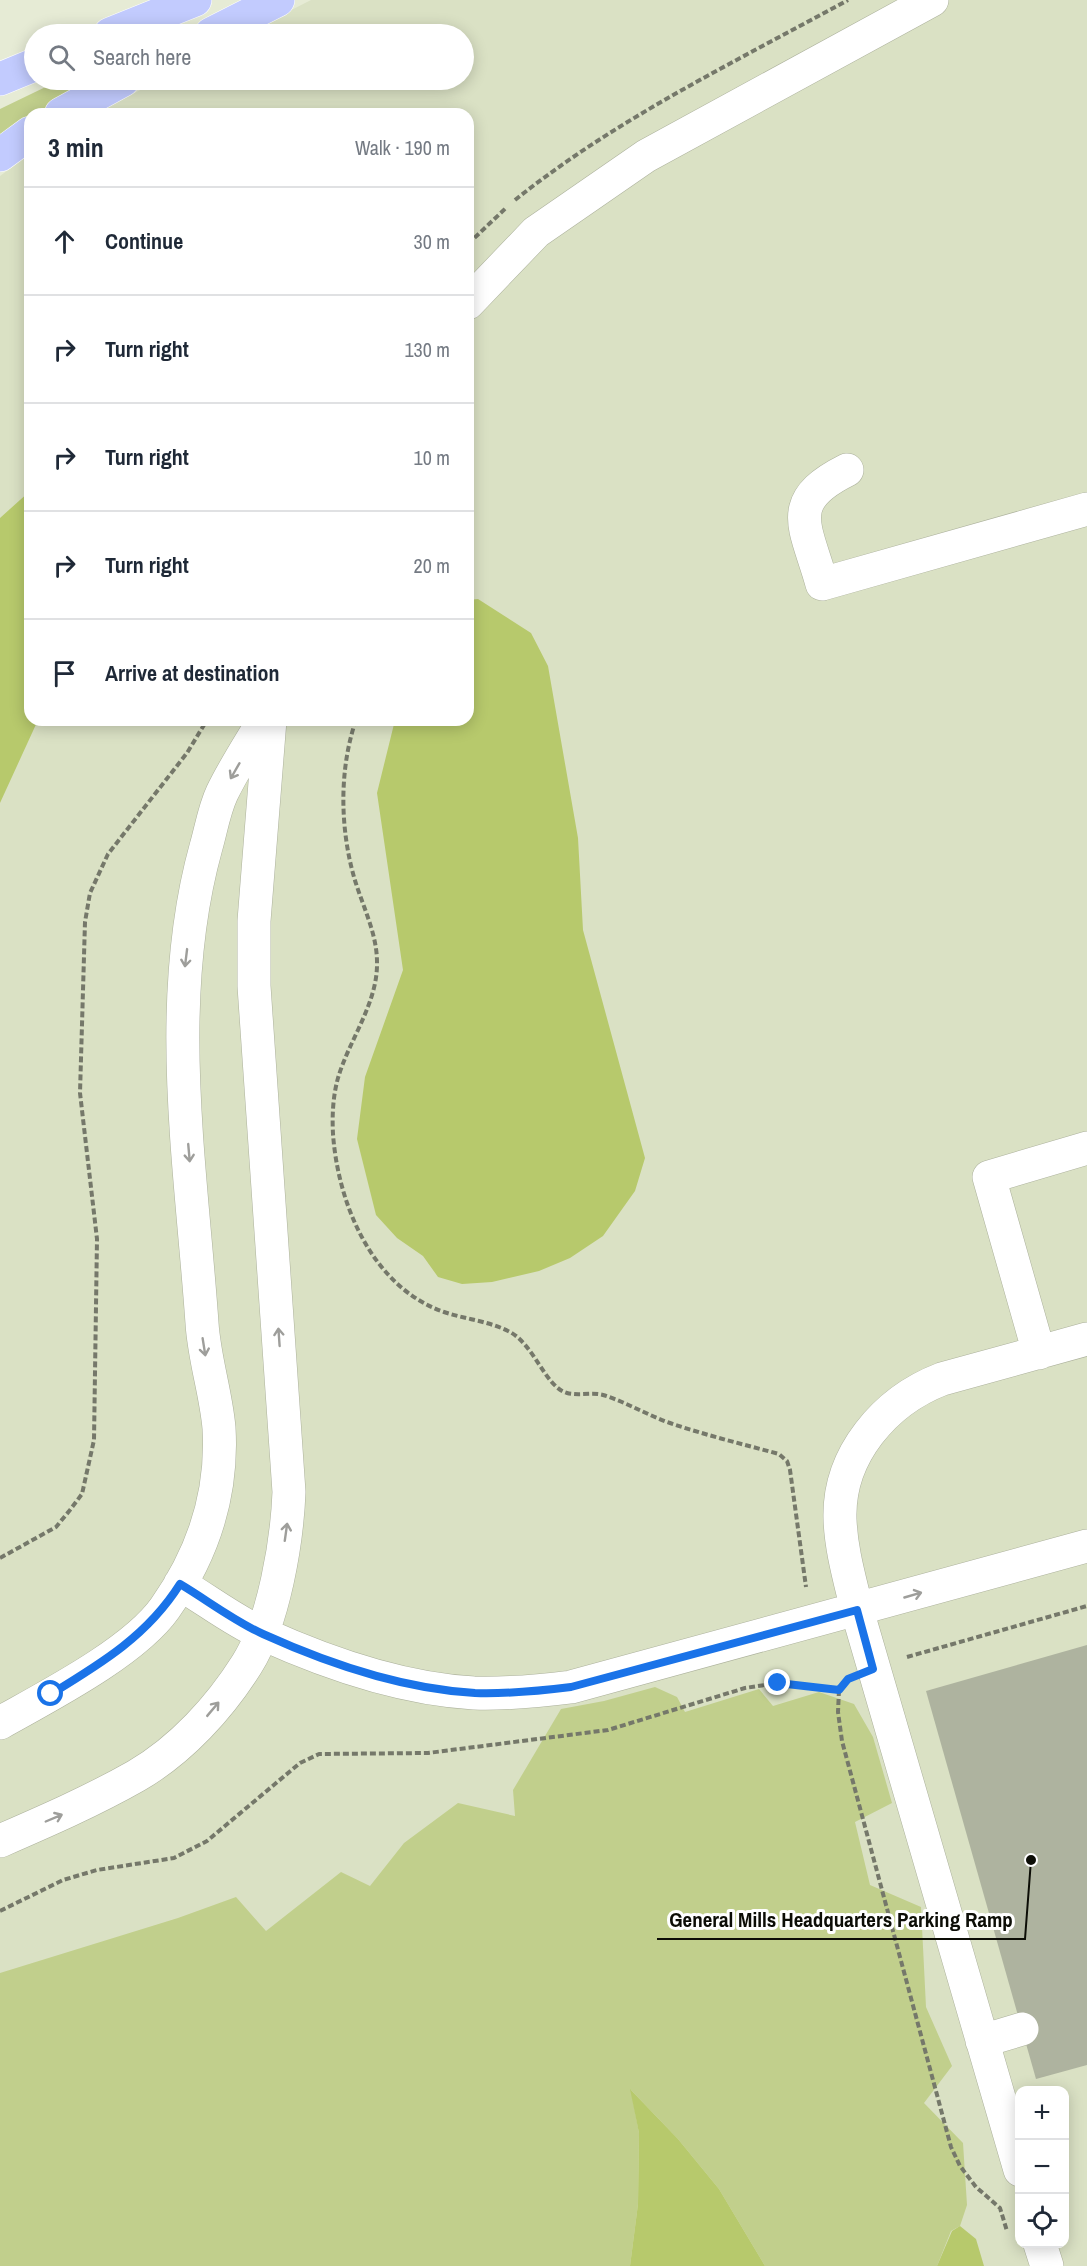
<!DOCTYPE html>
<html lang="en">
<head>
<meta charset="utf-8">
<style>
  :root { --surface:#fff; --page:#f6f6f7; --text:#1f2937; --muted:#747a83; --line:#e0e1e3 }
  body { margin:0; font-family:"Archivo Narrow",sans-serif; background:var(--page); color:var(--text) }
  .controls { position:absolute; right:18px; bottom:18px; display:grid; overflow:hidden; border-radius:12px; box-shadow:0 3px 15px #0003 }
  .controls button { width:54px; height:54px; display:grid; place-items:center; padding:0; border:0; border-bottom:2px solid var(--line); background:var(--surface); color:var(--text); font:30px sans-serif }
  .stop { position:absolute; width:18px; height:18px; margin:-14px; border:4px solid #1a73e8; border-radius:50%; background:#fff }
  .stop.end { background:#1a73e8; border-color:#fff; box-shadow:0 2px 6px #0008 }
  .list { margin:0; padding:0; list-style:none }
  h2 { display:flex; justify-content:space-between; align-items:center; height:78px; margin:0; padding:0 24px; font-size:26px }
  h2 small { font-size:20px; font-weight:400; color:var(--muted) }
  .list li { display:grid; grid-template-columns:39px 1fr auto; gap:18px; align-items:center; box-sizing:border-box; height:108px; padding:0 24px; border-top:2px solid var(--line) }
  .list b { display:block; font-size:22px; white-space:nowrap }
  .list em { font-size:20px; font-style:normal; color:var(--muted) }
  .icon { flex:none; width:33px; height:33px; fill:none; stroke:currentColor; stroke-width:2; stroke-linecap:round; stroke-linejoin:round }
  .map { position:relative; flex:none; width:1087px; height:2266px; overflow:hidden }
  .search { position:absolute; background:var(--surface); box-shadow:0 3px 15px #0003; left:24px; top:24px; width:450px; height:66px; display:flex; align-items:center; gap:15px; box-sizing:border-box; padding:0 21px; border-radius:33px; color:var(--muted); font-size:22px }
  .panel { position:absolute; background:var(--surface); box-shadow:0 3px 15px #0003; left:24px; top:108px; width:450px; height:618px; border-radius:18px }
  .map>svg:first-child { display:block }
  .built { fill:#dae1c4; fill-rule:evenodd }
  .green { fill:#c1cf8c }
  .water { fill:#b7c96c }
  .building { fill:#aeb39f }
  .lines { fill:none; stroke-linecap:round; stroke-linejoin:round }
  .minor-casing { stroke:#acb19c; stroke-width:34 }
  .highway-casing { stroke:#fff; stroke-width:34 }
  .path { stroke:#75786a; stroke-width:4; stroke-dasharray:6 3; stroke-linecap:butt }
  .minor { stroke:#fff; stroke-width:33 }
  .highway { stroke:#c2cbfe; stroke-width:33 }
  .oneway { stroke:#9e9e9b }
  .route { stroke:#1a73e8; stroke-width:8 }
  .leader { fill:none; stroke:#0c0d06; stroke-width:2 }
  .callout-dot { fill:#0c0d06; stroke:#fff; stroke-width:2 }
  .callout-label { font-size:21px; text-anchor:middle; font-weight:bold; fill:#0c0d06; stroke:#fff; stroke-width:6; stroke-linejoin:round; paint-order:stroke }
</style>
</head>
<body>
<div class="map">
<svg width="1087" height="2266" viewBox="0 0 1087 2266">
  <rect width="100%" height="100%" fill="#e6ebd5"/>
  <path class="built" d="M311 0H1087V2266H0V176L30 154V720H468V114H95L159 80H464V34H244ZM1020 2090H1064V2244H1020Z"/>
  <path class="green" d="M60 80H68L74 92 36 114H30V118L0 138V109Z
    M655 1687 677 1697 685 1712 759 1689 773 1706 819 1692 854 1704 873 1737 892 1803 855 1822 870 1885 921 1907 926 2007 952 2066 924 2103 963 2143 967 2205 960 2226 951 2231 937 2266H765L719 2189 678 2139 631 2090 639 2133 638 2204 630 2266H0V1973L178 1918 236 1897 266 1931 341 1872 370 1886 404 1843 458 1803 515 1816 513 1790 561 1709 604 1701Z"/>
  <path class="water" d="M30 491V720H38L0 803V518Z
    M478 599 531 633 548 666 578 838 583 930 645 1158 635 1191 603 1236 570 1258 539 1271 492 1282 462 1284 438 1277 423 1256 397 1238 376 1215 357 1139 365 1077 403 970 377 793 395 720H468V600Z
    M630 2089 678 2139 719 2189 765 2266H630L638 2204 639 2133Z
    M960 2226 976 2239 984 2266H937L952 2231Z"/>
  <path class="building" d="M1087 1645V2065L1036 2079 926 1691Z"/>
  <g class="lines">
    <g class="minor-casing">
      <path id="minor" d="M468 303 536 232 646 156 932 0
        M847 470C783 502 806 526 822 584L1087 509
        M1039 1353 989 1177 1087 1148
        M180 1584C207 1600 234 1621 263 1634 327 1663 403 1689 474 1693 507 1694 539 1691 571 1687L1087 1546
        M0 1723C48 1696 134 1652 165 1608 203 1554 223 1494 219 1428 216 1393 204 1358 202 1323 191 1166 163 1001 206 847 211 830 214 810 222 793 234 768 250 744 264 720
        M0 1841C46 1821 92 1801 136 1776 181 1750 220 1707 247 1664 274 1621 287 1542 289 1492L254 986V921L270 720
        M982 2041 1022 2029
        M1020 2170 857 1610C850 1580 841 1550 840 1519 838 1455 885 1401 942 1379L1087 1339
        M1040 2244 1047 2266"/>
    </g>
    <g class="highway-casing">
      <path id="highway" d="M110 34 195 0
        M211 34 278 0
        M0 79 34 65
        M61 114 123 80
        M0 155 30 133"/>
    </g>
    <path class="path" d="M515 200C616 119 735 62 848 0
      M468 244 507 207
      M356 720C339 769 340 828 354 877 362 905 377 933 377 962 378 1003 349 1040 338 1078 333 1096 332 1115 333 1134 338 1204 372 1287 444 1312 465 1319 488 1321 508 1331 534 1343 545 1387 567 1393 579 1396 592 1392 603 1395 626 1402 647 1415 670 1423 705 1435 742 1444 779 1454L787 1461 790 1470 806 1587
      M0 1558 56 1527 70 1510 82 1494 94 1440 97 1239 80 1093 85 922 90 893 108 854 187 753 207 720
      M907 1657 1087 1606
      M839 1690 838 1712 842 1741 951 2147 960 2166 976 2187 1000 2208 1007 2231
      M0 1911 63 1880 97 1870 174 1858 207 1841 300 1763 319 1754 428 1753 608 1730 745 1688 778 1683 839 1690 841 1687"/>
    <use href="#minor" class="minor"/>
    <use href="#highway" class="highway"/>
  </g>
  <defs><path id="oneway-shaft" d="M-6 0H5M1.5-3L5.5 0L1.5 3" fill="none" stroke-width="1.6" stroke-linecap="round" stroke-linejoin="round" transform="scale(1.5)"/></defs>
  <g class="oneway">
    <use href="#oneway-shaft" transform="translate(235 771) rotate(120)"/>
    <use href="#oneway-shaft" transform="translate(186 958) rotate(97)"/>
    <use href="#oneway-shaft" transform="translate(189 1153) rotate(85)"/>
    <use href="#oneway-shaft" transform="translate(279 1337) rotate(-94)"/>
    <use href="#oneway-shaft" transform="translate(204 1347) rotate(81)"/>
    <use href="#oneway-shaft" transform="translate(286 1532) rotate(-82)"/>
    <use href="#oneway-shaft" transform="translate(913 1595) rotate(-16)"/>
    <use href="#oneway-shaft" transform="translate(213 1709) rotate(-50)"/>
    <use href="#oneway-shaft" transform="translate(54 1818) rotate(-23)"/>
  </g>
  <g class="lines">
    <path class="route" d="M51 1694C102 1663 148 1635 180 1584 207 1600 234 1621 263 1634 327 1663 403 1689 475 1693 507 1694 539 1691 571 1687L857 1610 873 1669 848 1679 839 1690 778 1683"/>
  </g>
  <path class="leader" d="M1031 1860L1025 1939H657"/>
  <circle class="callout-dot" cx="1031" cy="1860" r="6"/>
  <g class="callout-label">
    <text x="841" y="1927">General Mills Headquarters Parking Ramp</text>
  </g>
</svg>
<div class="controls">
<button>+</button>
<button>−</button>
<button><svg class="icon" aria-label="locate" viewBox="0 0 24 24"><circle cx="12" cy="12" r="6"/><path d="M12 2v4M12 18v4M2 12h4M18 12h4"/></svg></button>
</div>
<div class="stop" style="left:51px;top:1694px"></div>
<div class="stop end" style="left:778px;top:1683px"></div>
<div class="search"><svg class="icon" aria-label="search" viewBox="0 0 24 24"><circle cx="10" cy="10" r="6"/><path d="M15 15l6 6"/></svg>Search here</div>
<section class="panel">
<h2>3 min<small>Walk · 190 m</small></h2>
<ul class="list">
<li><svg class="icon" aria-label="ahead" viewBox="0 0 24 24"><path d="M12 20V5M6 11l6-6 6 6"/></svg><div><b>Continue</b></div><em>30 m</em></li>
<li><svg class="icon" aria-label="right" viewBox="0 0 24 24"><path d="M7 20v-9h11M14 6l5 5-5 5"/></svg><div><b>Turn right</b></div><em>130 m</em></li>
<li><svg class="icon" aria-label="right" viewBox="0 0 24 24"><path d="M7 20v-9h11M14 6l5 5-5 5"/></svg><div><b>Turn right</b></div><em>10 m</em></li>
<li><svg class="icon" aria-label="right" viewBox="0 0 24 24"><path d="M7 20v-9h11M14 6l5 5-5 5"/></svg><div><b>Turn right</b></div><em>20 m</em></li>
<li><svg class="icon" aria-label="arrive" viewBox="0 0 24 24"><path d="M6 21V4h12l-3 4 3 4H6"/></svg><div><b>Arrive at destination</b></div></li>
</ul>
</section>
</div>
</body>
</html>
